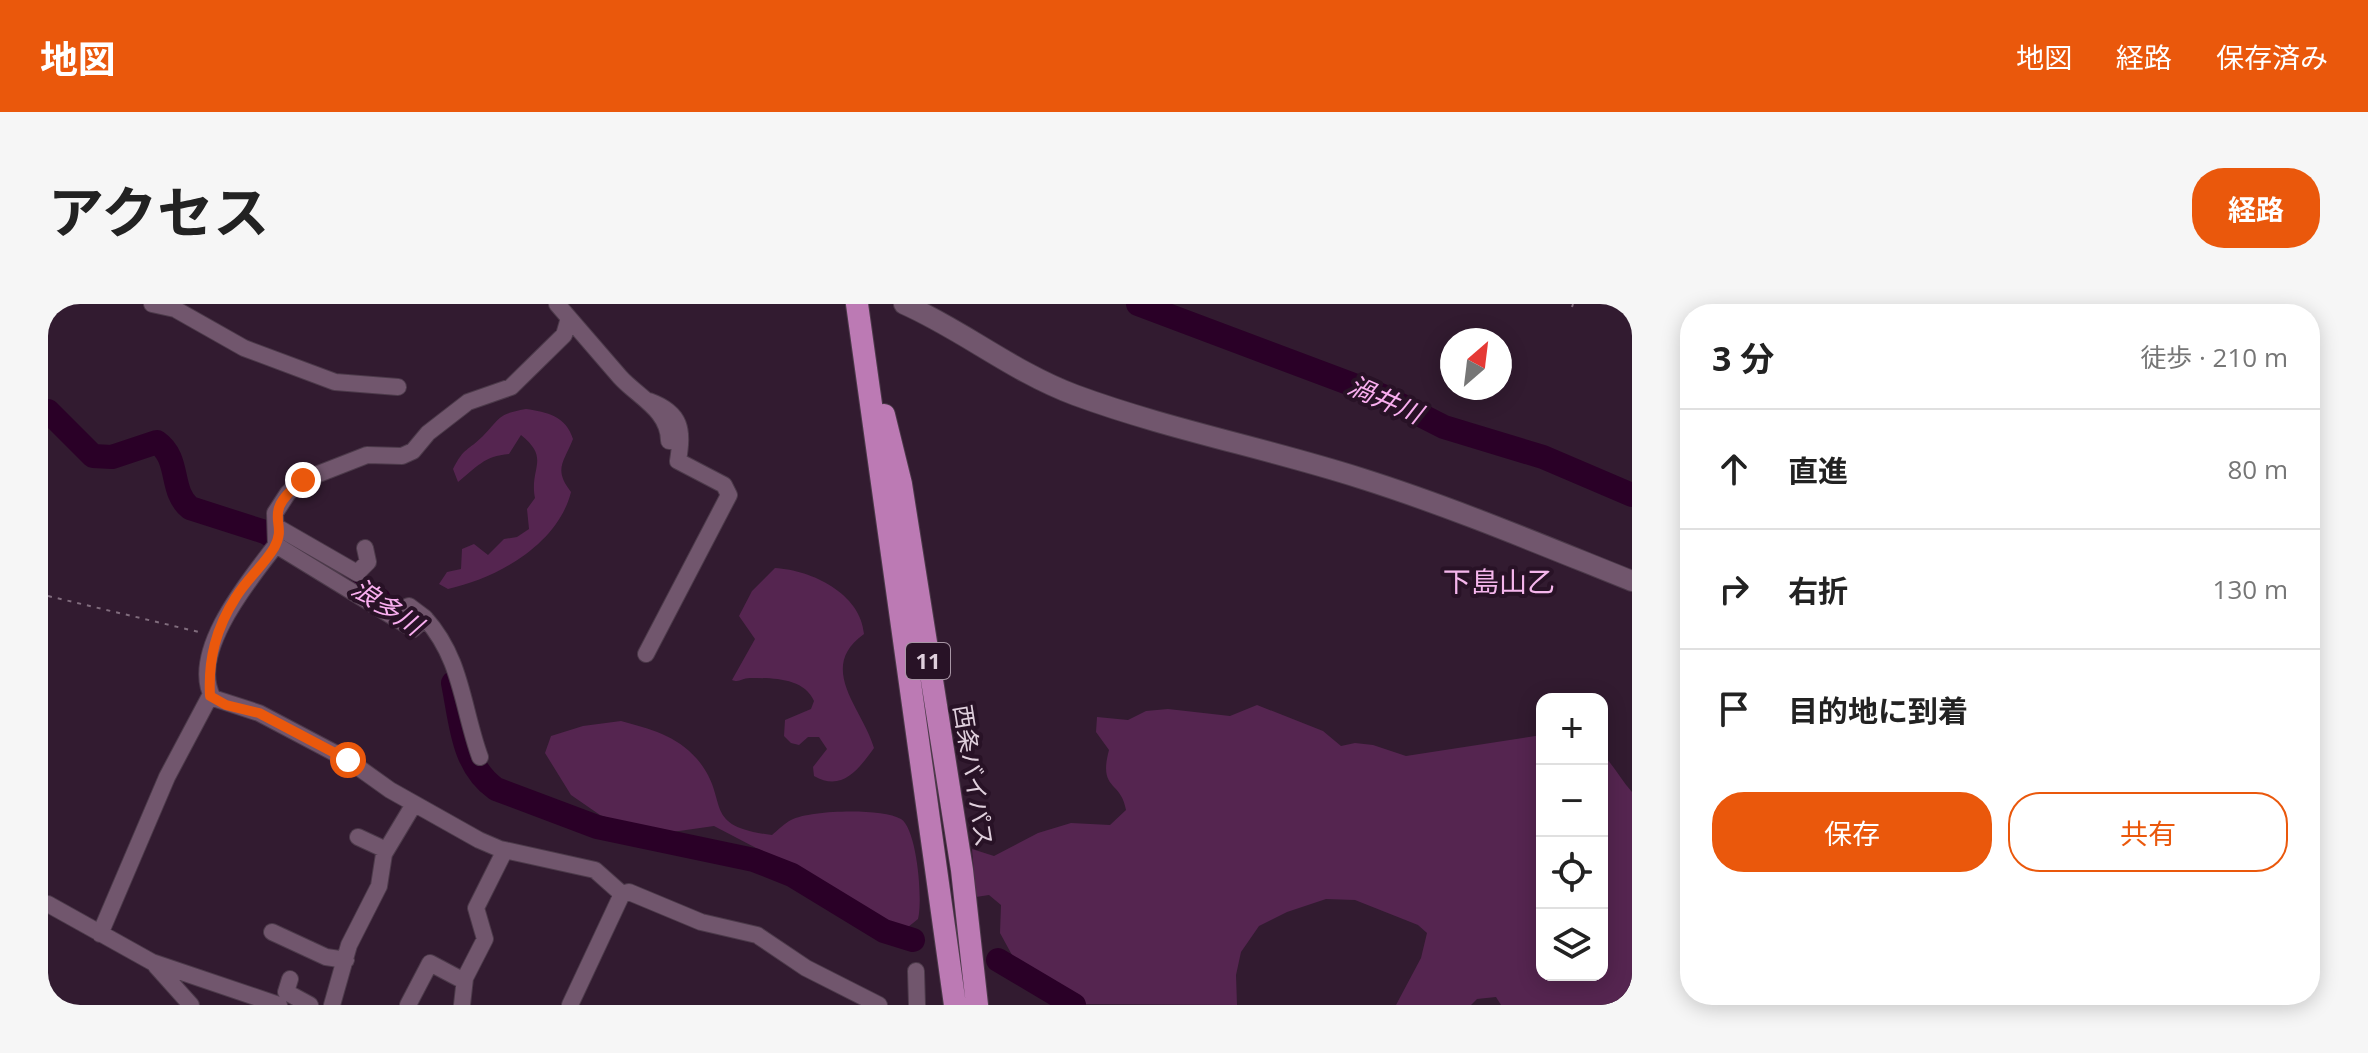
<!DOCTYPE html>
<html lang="ja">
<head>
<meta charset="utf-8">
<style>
  :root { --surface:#fff; --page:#f6f6f6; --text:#222; --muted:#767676; --line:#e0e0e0; --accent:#ea580c }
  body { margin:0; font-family:"Open Sans","Noto Sans JP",sans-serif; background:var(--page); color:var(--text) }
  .controls { position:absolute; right:24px; bottom:24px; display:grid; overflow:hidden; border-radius:16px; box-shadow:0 4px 20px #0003 }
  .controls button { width:72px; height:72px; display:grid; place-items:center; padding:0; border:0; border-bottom:2px solid var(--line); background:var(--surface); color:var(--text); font:40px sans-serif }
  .compass { position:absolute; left:1392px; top:24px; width:72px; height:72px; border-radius:50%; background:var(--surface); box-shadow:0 4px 20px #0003; rotate:28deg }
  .stop { position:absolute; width:24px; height:24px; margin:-18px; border:6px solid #ea580c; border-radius:50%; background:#fff }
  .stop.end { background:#ea580c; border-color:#fff; box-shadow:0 2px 8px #0008 }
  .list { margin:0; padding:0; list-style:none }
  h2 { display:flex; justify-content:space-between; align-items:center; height:104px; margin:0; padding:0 32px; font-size:34px }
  h2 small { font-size:26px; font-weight:400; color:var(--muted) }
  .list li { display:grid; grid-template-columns:52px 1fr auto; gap:24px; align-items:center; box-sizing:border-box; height:120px; padding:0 32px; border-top:2px solid var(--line) }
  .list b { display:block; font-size:30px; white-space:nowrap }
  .list em { font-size:26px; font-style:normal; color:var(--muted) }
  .actions { display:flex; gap:16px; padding:24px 32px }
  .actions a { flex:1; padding:18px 0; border:2px solid var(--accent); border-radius:32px; text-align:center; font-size:28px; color:var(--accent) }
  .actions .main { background:var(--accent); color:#fff }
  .icon { flex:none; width:44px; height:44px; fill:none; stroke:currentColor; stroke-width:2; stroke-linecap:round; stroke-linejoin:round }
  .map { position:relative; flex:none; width:1584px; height:701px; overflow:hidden; border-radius:32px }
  header { display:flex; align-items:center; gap:48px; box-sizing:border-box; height:112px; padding:0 40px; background:var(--accent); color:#fff }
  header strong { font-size:38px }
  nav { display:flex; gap:44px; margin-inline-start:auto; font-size:28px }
  .intro { display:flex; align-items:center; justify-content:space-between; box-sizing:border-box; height:192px; padding:0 48px }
  h1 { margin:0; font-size:56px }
  .button { padding:20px 36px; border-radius:32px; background:var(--accent); color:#fff; font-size:28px; font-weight:700 }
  main { display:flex; gap:48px; padding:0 48px }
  aside { flex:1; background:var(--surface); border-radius:32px; box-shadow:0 4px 20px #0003 }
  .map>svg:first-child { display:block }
  .green { fill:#552550 }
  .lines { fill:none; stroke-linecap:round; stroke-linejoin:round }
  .river { stroke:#2a0027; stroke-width:24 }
  .minor-casing { stroke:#4c3a4a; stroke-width:18 }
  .tertiary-casing { stroke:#4c3a4a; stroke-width:22 }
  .trunk-casing { stroke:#4c3a4a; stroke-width:24 }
  .path { stroke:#806c7d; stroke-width:2; stroke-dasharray:4 6; stroke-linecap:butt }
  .minor { stroke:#71566d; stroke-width:16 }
  .tertiary { stroke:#71566d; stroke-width:20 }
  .trunk { stroke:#bc7ab4; stroke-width:22 }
  .route { stroke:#ea580c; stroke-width:10 }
  .labels { text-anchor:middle; stroke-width:8; stroke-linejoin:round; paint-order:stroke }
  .shield { fill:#281226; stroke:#a896a5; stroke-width:2 }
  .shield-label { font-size:22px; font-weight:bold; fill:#dfcfdc }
  .street-label { font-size:24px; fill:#dfcfdc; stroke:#281226 }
  .water-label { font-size:26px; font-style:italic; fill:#f9aeef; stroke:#281226 }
  .quarter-label { font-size:28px; fill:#f5b6ec; stroke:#281226 }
</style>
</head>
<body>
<header>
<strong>地図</strong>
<nav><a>地図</a><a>経路</a><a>保存済み</a></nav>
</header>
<div class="intro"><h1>アクセス</h1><a class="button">経路</a></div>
<main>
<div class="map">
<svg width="1584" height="701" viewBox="0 0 1584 701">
  <rect width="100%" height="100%" fill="#321b30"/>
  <path class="green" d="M478 105C499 108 518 112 525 135 516 158 505 165 523 188 510 240 450 274 400 285L391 280 399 268 413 265 414 245 426 240 440 251 456 235 469 233 481 225 479 205 487 194C481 164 503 155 473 131L461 150C436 152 429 163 410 178L405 165C416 143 420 147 435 132 453 113 450 110 478 105Z
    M727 264C764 266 813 290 816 330 768 364 815 405 826 444 810 466 794 488 766 472L765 463 779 445 771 433H760L751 441 743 439 736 432 737 416 763 405 766 397C756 374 725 374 702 374 693 374 692 379 684 376L707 335 691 312 704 287Z
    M1209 401 1275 427 1293 442 1307 439 1325 441 1358 452 1494 431V671H1554V450C1565 460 1573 476 1584 488V701H1453L1448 693 1429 695 1423 701H1348L1373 654 1379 629 1370 621 1307 596 1278 595 1239 608 1211 622 1193 648 1188 671 1189 701 1035 700 970 662 952 629 953 601 941 591 928 593 924 545 946 552 990 529 1023 519 1062 521 1078 506C1073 476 1050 487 1061 446L1048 428 1049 413 1080 416 1098 407 1120 405 1182 412Z
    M573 417C602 425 628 431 649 455 684 496 650 522 724 531 730 526 737 519 743 516 763 506 833 504 853 515 869 525 875 596 870 615L844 636 831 633 743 578 719 568 712 546 666 522 624 528 583 522 552 511 523 491 497 449 503 432 535 422Z"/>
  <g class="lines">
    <path class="river" d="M1090 0 1335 92 1396 123 1495 153 1584 191
      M0 107 45 152 64 153 109 138C133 155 121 187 142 204L217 228 331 295
      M405 379C413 418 414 461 448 485L549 523 706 556 744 571 836 627 865 636
      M950 656 1026 701"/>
    <g class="minor-casing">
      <path id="minor" d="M104 0 127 5 196 44 287 78 350 83
        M509 0C530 24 551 49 572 73 590 93 621 106 621 137
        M229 223 309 269 320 258 317 244
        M228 241C202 275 140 349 165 394L211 409 300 456 342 486 431 536 452 545 547 566 574 590 581 588 653 618 709 631 758 664 831 701
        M342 311 361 302 377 314 365 325 228 241 227 209 240 189 255 176 319 151 354 152 365 147 380 129 420 98 463 83 516 31 521 14
        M377 314C414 355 414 403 432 453
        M598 350 681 191 676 181 630 157C635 126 634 109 601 97
        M310 533 338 546
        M0 600 104 658 231 701
        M224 628 278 653 298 656
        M52 630 119 473 162 392
        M108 662 143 701
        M868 667 869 701
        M242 675 238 688 262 701
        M284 701 301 641 331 582 336 550 366 500
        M360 701 382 659 416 677
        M414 701 417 674 437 635 428 604 457 546
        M522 701 574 590"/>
    </g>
    <g class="tertiary-casing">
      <path id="tertiary" d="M856 0C915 26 965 68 1027 91 1119 125 1218 144 1312 174 1404 203 1494 241 1584 277"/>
    </g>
    <g class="trunk-casing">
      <path id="trunk" d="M809 0 907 701
        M836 111 853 180 914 566 929 701"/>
    </g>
    <path class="path" d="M1524 3 1525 0
      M0 292 155 329"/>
    <use href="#minor" class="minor"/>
    <use href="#tertiary" class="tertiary"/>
    <use href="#trunk" class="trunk"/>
  </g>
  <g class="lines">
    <path class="route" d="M255 176C210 212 242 216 226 244 215 262 199 275 188 293 168 324 160 355 162 392L178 401 211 409 300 456"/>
  </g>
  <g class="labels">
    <rect class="shield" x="858" y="339" width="44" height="36" rx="6"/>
    <g class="shield-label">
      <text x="880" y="365">11</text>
    </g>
    <g class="street-label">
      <text transform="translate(925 472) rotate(81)" y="8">西条バイパス</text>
    </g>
    <g class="water-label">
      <text transform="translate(1337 96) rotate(24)" y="9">渦井川</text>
      <text transform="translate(339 303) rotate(34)" y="9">浪多川</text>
    </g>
    <g class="quarter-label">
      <text x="1451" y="288">下島山乙</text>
    </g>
  </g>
</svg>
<div class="controls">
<button>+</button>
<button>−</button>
<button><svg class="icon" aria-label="locate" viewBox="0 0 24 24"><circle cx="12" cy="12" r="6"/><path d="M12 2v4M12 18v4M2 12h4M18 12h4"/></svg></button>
<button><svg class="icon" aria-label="layers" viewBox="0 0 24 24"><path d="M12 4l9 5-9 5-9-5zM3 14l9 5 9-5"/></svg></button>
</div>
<svg class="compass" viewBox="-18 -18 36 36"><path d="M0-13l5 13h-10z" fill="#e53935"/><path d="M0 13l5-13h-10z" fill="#767676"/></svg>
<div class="stop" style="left:300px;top:456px"></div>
<div class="stop end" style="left:255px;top:176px"></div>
</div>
<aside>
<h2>3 分<small>徒歩 · 210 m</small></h2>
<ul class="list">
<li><svg class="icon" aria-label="ahead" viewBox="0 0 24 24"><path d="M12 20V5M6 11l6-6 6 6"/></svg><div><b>直進</b></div><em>80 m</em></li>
<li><svg class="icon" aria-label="right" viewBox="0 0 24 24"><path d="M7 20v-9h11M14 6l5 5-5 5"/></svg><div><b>右折</b></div><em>130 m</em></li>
<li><svg class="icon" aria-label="arrive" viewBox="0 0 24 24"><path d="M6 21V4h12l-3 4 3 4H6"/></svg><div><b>目的地に到着</b></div></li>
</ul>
<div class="actions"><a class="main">保存</a><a>共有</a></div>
</aside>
</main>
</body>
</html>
